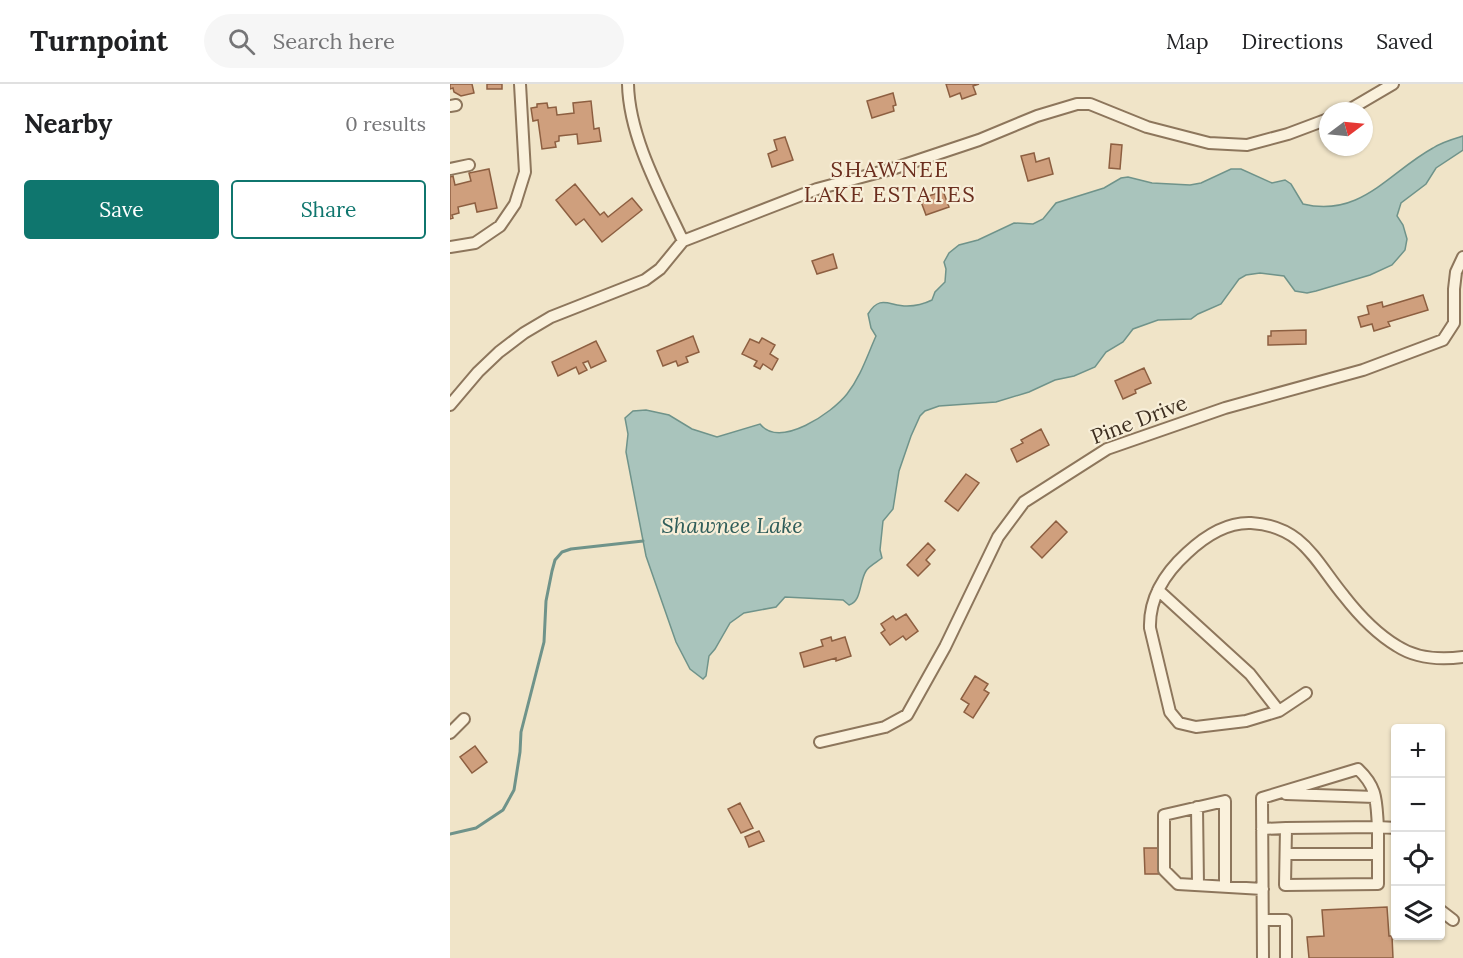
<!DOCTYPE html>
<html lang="en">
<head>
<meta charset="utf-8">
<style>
  :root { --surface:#fff; --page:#f6f6f6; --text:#202124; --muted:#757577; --line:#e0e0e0; --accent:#0f766e }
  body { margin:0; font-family:Lora,serif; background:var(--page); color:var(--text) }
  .controls { position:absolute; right:18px; bottom:18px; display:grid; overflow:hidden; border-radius:6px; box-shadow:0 2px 4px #0004 }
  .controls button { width:54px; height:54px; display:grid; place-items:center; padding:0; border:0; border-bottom:2px solid var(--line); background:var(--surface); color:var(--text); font:30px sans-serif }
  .compass { position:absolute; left:869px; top:18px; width:54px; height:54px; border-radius:50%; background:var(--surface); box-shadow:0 2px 4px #0004; rotate:74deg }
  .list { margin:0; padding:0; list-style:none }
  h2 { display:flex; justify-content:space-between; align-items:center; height:78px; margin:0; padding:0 24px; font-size:26px }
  h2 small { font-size:20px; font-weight:400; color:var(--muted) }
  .actions { display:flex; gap:12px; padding:18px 24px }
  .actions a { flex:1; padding:14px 0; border:2px solid var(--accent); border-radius:6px; text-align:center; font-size:21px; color:var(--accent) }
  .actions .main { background:var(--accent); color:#fff }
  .icon { flex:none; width:33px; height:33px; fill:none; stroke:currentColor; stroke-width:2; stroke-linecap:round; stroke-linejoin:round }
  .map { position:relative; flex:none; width:1013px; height:874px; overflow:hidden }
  header { display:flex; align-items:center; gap:36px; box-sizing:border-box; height:84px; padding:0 30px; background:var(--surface); border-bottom:2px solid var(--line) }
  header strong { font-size:28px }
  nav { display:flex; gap:33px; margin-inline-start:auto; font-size:21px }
  .search { width:420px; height:54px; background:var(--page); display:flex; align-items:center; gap:15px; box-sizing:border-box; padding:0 21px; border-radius:33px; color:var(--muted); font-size:22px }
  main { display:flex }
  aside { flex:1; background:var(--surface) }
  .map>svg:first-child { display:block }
  .water { fill:#a9c4bc; stroke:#6f938a; stroke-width:1.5 }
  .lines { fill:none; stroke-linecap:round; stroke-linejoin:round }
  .stream { stroke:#6f938a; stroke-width:3 }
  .building { fill:#cf9f7d; stroke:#8d5f41; stroke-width:1.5 }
  .minor-casing { stroke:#8d765c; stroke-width:14 }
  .minor { stroke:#faf1dc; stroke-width:10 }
  .labels { text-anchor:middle; stroke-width:4.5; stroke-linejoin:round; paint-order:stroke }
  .street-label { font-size:21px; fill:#3d2e20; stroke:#f7eed8 }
  .neighbourhood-label { font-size:22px; letter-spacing:1.5px; fill:#6b2e1e; stroke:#f7eed8 }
  .water-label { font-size:22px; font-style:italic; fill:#2f5d5a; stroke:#f7eed8 }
</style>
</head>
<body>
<header>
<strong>Turnpoint</strong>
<div class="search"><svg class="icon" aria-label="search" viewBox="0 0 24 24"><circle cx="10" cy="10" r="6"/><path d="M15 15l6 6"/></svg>Search here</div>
<nav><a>Map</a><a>Directions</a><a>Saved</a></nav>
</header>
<main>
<aside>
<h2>Nearby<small>0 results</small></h2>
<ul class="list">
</ul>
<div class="actions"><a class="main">Save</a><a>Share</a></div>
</aside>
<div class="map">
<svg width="1013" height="874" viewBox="0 0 1013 874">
  <rect width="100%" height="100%" fill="#f0e4c8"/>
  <path class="water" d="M1013 52V66L986 84 976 100 951 119 947 132 953 141 957 155 955 166 942 181 920 191 866 207 857 209 845 207 834 192 810 189 796 191 789 195 771 220 748 230 741 235 708 236 683 245 673 258 656 268 645 283 624 292 605 296 579 308 546 318 489 322 475 327 470 332 461 352 449 387 443 425 433 437 430 466 432 474C427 478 419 482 416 487 409 498 412 517 399 521L393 516 335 513 326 523 294 529 280 539 265 565 259 572 256 592 253 595 240 585 226 558 196 472 176 368 178 350 175 334 183 327 196 326 219 331 242 345 267 353 310 340C330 365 382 329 397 310 411 292 417 272 426 252L421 244 418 230C430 210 439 222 457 222 465 222 474 220 482 216L485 208 495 198 496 185 494 178 499 169 509 161 528 156 564 139 583 140 593 135 606 119 654 104 671 94 678 93 702 99 740 101 751 99 781 85H791L822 99 835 96 841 100 853 120C911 134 939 88 983 64 992 58 1003 55 1013 52Z"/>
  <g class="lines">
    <path class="stream" d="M0 750 26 744 53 726 64 706 70 668 71 648 94 558 96 517 102 487 105 476 112 468 121 465 193 457"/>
  </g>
  <path class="building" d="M0 0H22L24 9 11 12 4 8 3 4 0 5Z
    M37 0H52V5H37Z
    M496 0H529L523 2 526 10 512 15 510 9 500 13Z
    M443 9 446 21 443 22 444 27 422 34 417 17Z
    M141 17 144 45 149 44 151 57 128 60 127 50 109 52V57L105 58 106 63 92 65 88 36 83 37 81 24 87 23V20L97 19 98 24 106 23 107 31 124 29 123 19Z
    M335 53 343 76 322 83 318 70 327 66 324 56Z
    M661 60 672 61 670 85 659 84Z
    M584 69 586 78 599 74 603 90 578 97 571 72Z
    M39 85 47 124 27 128 25 119 8 123 9 129 2 131 3 134 0 135V93L3 92 5 101 21 97 19 89Z
    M125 100 150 131 154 128 158 133 182 114 192 126 152 158 134 135 126 141 106 116Z
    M493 107 499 123 476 131 470 115Z
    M383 170 387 184 367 190 362 177Z
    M973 211 978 226 938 238 940 242 924 247 922 240 911 243 908 233 919 230 917 222 932 218 933 223Z
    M856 246V260L818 261V252H821V247Z
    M243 252 249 268 236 273 238 278 228 282 226 277 213 282 207 267Z
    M312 254 325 261 320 270 328 275 322 286 313 280 310 285 304 282 307 277 292 270 300 255 309 259Z
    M146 257 156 277 141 284 138 277 133 279 137 286 129 290 126 283 108 292 102 278Z
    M694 284 701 299 685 306 686 309 673 315 665 297Z
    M591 345 599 361 567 378 561 365 573 359 571 356Z
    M516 390 529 399 508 427 495 417Z
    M606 437 617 448 592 474 581 463Z
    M478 459 485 466 476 476 480 480 468 492 457 481Z
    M456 530 468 547 456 556 453 552 440 561 431 549 435 546 431 540 443 532 446 536Z
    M381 553 382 557 395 553 401 572 386 577V574L354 583 350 569 373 562 371 556Z
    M525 592 538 600 534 606 539 609 523 634 514 628 519 620 511 615Z
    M25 662 37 678 22 689 10 673Z
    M290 719 303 744 291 749 278 725Z
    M309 747 314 757 299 763 295 753Z
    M694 764H709V790H695Z
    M937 823 939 852H942L943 874H859L857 853 874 852 872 826Z"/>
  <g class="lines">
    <g class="minor-casing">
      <path id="minor" d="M178 0C179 53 211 110 233 157
        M0 22 6 21
        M897 27 943 0
        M0 85 19 81
        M0 163 25 159 50 142 65 120 75 88 70 0
        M0 321 28 288 49 268 74 249 101 233 195 196 210 185 233 157 367 105 445 84 529 56 587 32 627 20H640L697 43 759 59 797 61 838 50 878 35
        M708 506 800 590 829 627
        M856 609 829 627 796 637 746 643 729 639 720 628 700 544C699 514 715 489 737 469 755 452 776 438 801 439 853 442 865 477 894 512 908 530 927 550 947 562 967 575 990 576 1013 573
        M0 649 14 635
        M370 658 435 643 457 631 495 563 548 453 574 418 657 365 775 324 913 286 993 256 1004 239V205L1006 188 1013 173
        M836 710 925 713
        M747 723 748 801
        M928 743V800L835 801 836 744Z
        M812 745 836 744
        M836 770H928
        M775 803V717L714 731V786L728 800 813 805
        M990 826 1003 836
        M813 836H836V874
        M813 874 812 714 908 685C928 704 926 717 928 743L946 744"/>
    </g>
    <use href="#minor" class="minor"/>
  </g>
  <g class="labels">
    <g class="street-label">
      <text transform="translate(689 336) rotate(-21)" y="7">Pine Drive</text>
    </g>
    <g class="neighbourhood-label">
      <text x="440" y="93">SHAWNEE<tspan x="440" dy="25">LAKE ESTATES</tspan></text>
    </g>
    <g class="water-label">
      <text x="282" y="449">Shawnee Lake</text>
    </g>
  </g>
</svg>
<div class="controls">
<button>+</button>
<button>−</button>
<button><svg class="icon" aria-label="locate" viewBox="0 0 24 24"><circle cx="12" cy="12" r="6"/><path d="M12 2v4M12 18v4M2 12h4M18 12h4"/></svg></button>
<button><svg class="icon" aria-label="layers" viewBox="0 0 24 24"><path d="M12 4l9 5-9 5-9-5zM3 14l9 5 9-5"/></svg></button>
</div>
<svg class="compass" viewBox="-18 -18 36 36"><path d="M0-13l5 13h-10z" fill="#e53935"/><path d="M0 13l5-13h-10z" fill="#757577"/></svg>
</div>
</main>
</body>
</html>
